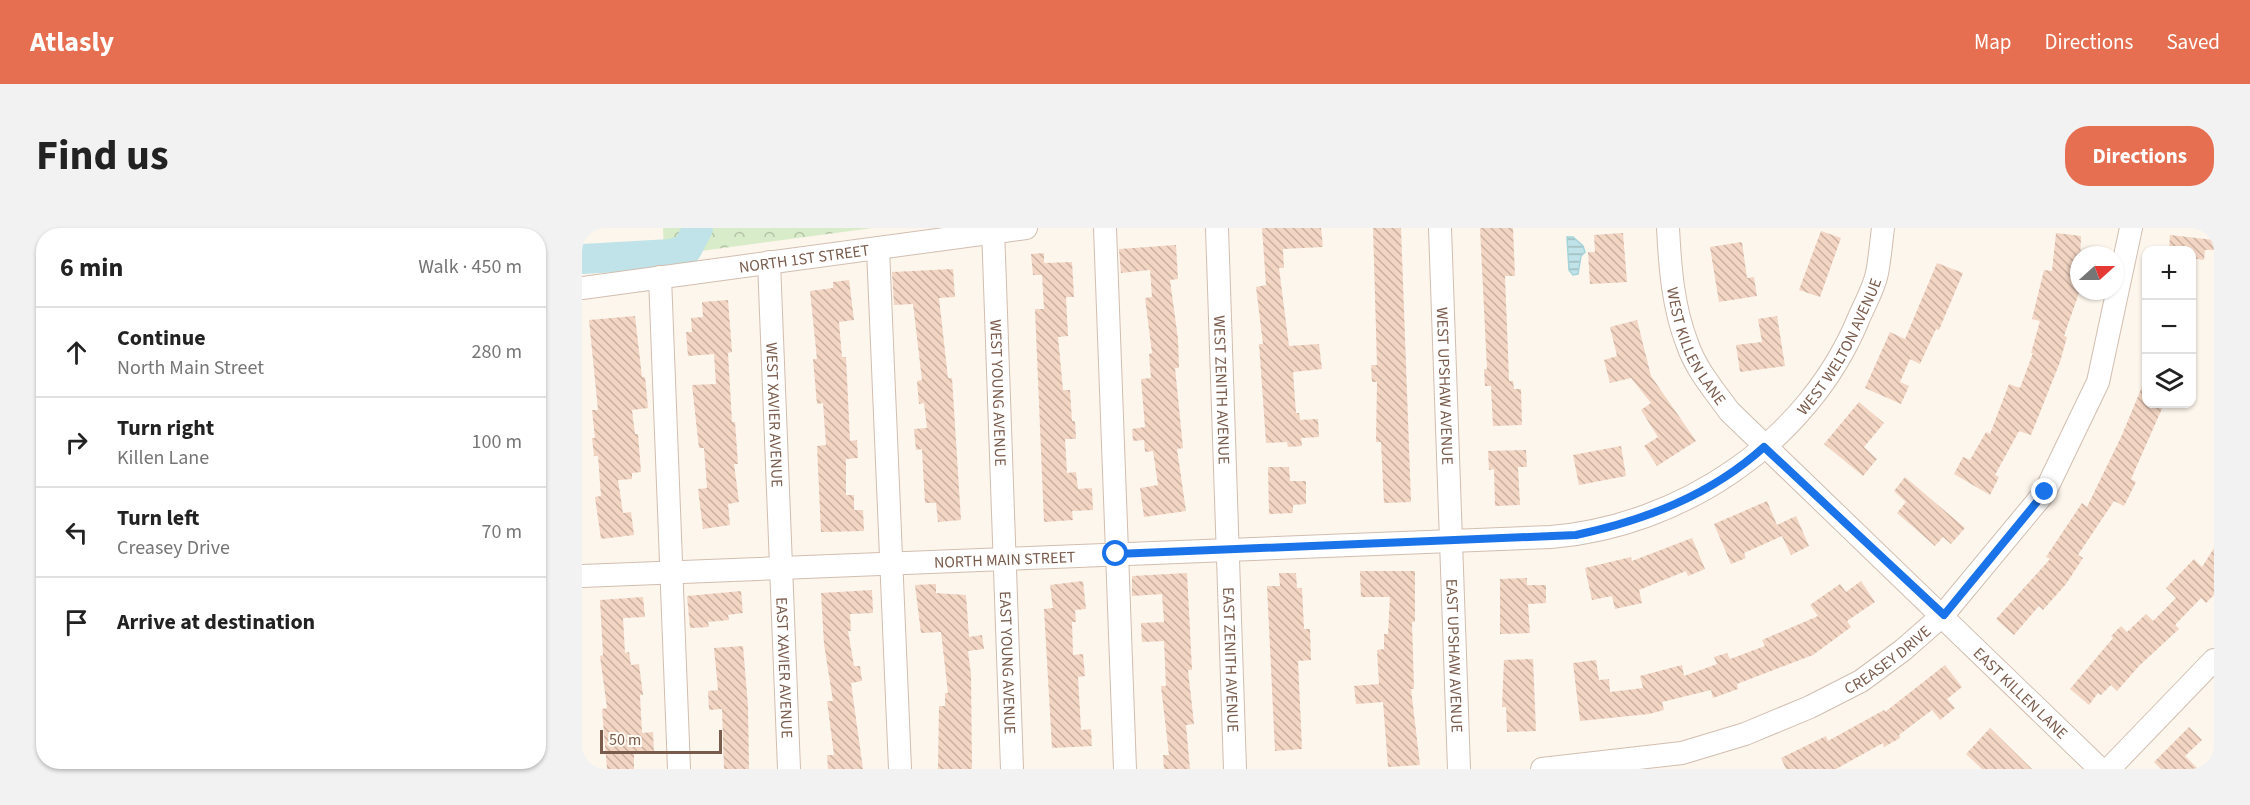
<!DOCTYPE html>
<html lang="en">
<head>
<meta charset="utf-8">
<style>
  :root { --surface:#fff; --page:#f2f2f2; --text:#222; --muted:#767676; --line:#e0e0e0; --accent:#e76f51 }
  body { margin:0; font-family:"Source Sans 3",sans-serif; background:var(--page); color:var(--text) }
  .controls { position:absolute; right:18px; top:18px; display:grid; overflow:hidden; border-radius:12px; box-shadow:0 2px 4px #0004 }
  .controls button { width:54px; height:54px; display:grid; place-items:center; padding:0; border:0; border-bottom:2px solid var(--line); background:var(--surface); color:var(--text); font:30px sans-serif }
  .compass { position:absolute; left:1488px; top:18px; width:54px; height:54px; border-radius:50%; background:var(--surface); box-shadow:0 2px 4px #0004; rotate:69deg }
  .scale { position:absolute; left:18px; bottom:15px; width:122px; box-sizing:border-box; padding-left:6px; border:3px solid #7a5c4d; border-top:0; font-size:16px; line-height:21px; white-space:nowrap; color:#7a5c4d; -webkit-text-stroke:4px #fffaf3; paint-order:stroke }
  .stop { position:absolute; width:18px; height:18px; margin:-14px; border:4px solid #1a73e8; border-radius:50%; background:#fff }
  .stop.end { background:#1a73e8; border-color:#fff; box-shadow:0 2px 6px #0008 }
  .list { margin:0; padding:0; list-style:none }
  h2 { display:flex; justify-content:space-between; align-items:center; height:78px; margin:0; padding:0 24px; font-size:26px }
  h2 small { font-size:20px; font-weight:400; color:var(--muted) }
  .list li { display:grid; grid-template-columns:39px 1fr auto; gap:18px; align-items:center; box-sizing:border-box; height:90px; padding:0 24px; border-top:2px solid var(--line) }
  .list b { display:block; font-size:22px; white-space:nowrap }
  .list p { margin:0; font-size:20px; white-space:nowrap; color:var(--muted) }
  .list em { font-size:20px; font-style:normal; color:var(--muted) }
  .icon { flex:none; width:33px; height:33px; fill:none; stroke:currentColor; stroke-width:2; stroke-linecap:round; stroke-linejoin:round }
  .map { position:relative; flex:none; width:1632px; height:541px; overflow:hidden; border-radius:24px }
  header { display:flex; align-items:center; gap:36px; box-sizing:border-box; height:84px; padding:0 30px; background:var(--accent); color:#fff }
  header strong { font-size:28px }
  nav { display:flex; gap:33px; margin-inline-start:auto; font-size:21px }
  .intro { display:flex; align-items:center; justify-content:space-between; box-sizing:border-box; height:144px; padding:0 36px }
  h1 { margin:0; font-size:42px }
  .button { padding:15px 27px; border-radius:24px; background:var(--accent); color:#fff; font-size:21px; font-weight:700 }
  main { display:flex; gap:36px; padding:0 36px }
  aside { flex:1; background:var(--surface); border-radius:24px; box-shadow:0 2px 4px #0004 }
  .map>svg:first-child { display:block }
  .park { fill:url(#park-crowns) }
  .water { fill:url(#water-rules); stroke:#a5d3da; stroke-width:1.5 }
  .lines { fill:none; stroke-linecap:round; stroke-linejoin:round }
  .river { stroke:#bfe3e8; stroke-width:30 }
  .building { fill:url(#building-back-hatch) }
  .minor-casing { stroke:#d1beb0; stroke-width:24 }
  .minor { stroke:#fff; stroke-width:22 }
  .route { stroke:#1a73e8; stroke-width:8 }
  .labels { text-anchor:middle; stroke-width:4.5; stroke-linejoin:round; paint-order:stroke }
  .street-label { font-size:16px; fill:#7a5c4d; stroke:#fffaf3 }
</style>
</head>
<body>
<header>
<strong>Atlasly</strong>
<nav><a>Map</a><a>Directions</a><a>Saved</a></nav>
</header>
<div class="intro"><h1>Find us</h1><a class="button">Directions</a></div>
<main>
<aside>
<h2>6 min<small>Walk · 450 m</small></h2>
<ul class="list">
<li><svg class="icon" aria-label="ahead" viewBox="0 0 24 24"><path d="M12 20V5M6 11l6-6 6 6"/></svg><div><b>Continue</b><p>North Main Street</p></div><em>280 m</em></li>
<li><svg class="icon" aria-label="right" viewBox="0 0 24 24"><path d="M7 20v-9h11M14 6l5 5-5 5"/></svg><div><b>Turn right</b><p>Killen Lane</p></div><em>100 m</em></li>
<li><svg class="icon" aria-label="left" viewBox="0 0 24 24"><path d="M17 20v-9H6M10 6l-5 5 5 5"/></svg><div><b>Turn left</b><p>Creasey Drive</p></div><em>70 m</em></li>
<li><svg class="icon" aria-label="arrive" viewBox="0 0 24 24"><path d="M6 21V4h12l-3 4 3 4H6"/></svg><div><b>Arrive at destination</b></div></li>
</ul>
</aside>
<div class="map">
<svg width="1632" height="541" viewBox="0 0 1632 541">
  <defs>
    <pattern id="park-crowns" width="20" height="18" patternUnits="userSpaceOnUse" patternTransform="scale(1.5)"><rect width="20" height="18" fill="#d8ecc9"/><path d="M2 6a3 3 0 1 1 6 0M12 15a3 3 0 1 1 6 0" fill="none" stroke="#b4c2a5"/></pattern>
    <pattern id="water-rules" width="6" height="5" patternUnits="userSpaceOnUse" patternTransform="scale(1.5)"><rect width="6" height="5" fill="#bfe3e8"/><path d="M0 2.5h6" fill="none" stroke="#a0bbbe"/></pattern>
    <pattern id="building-back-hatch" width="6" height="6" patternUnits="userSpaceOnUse" patternTransform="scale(1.5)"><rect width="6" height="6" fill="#f3d5c3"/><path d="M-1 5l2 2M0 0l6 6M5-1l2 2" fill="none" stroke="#cab0a1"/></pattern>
  </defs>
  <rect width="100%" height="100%" fill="#fdf6ec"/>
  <path class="park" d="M81 0H291L82 28Z"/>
  <path class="water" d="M985 9H991L1001 18 1003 24 999 28 996 46 991 47 987 42Z"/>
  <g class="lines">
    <path class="river" d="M0 31 89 26 105 21 116 0"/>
  </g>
  <path class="building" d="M680 0H739L741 19 701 21 702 40H697L707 118 737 116 740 141 711 144 714 185H717L718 192 736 191 737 209 719 210 720 218 706 219 705 214 684 215 677 116H681L674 59 684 57Z
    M791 0H819L829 274 802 275 799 214H794L795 154H790L789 137H795Z
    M898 0H931L933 48H923L926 125 927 153H931L932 161H939L940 197 911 198 909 158H903L902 141H905Z
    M1239 3 1259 10 1238 69 1217 62Z
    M1041 5 1045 54 1008 56 1006 24H1013L1012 7Z
    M1474 5 1499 8 1497 65 1482 108 1485 109 1478 134 1449 207 1437 203 1413 247 1417 249 1408 267 1372 246 1381 229 1388 232 1404 204 1408 206 1427 156 1438 160 1451 125H1449L1458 93 1450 91 1462 42 1470 43Z
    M1588 7 1632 12V22H1623L1622 32 1610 30V22H1587Z
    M1160 14 1165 50 1172 49 1175 68 1137 74 1128 19Z
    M594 17 596 51 588 52 596 111 597 140H593L601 220 595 221 604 283 562 289 558 260 576 257 571 223 563 224 562 212 551 213 550 201 563 199 559 151 569 150 567 126 570 125 563 70 570 69 568 42 539 45 537 21Z
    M462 25V35L490 34 492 69H484L486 108 476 109 481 162H488L490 193H493L494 211H483L485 245 494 244 496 261 510 260 511 282 490 283 491 292 462 294 453 81H462L460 47H451L449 26Z
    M1355 35 1381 45 1357 102 1354 101 1338 136 1328 131 1318 154 1327 158 1319 176 1283 160 1308 104 1323 111Z
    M371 41 373 69 357 70 366 150H370L379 292 356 294 354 275H343L340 221 334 222 332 201 345 200 342 175 337 176 335 153 340 152 331 76 312 77 310 44Z
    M267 52 272 92 257 94 260 129H264L268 213 275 212 276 230 264 231V267H272V282H281L282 303 239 304 235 218 244 217 241 175 235 176 231 131H235L228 63 251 60V54Z
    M146 72 150 124 146 125 150 194H153L156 236H152L157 274 146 276 148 297 121 301 116 261 125 260 122 220H117L110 157 134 156 132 126 106 128 104 104H110L109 90 121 89 120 74Z
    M53 88 60 149H63L66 180 50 182 53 206H56L59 244 50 245V251L36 252 41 285 49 284 52 307 19 311 13 269 19 268 16 228H12L10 210H13L10 182H16L7 92Z
    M1195 88 1203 138 1158 144 1154 117 1180 114 1176 91Z
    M1055 92 1069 148 1114 213 1075 238 1062 218 1076 209 1059 182 1069 175 1049 150 1028 155 1022 132 1035 128 1028 99Z
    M1564 149V176H1582L1549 251 1554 254 1542 278 1532 273 1496 327 1501 330 1484 356 1461 382 1457 378 1432 407 1414 391 1468 331 1464 329 1500 275 1505 279 1540 207Z
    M1277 174 1302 195 1282 219 1295 231 1281 248 1242 216Z
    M1039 218 1044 248 997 257 991 227Z
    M944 222 945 239H936L938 277 913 278 912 241 907 242 906 223Z
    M686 239H707L708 253H724V276L711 277V285L687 286Z
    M1323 249 1383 300 1369 316 1361 309 1353 318 1315 285 1324 274 1312 263Z
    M1185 273 1195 297 1214 288 1227 318 1209 327 1200 308 1162 325 1164 330 1149 336 1132 296Z
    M1110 310 1123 341 1106 348 1104 343 1057 362 1060 375 1033 381 1030 368 1010 372 1003 340 1049 329 1050 333Z
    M1632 320V367L1624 375 1619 370 1593 397 1597 401 1557 438 1535 463 1529 457 1519 467 1516 465 1507 477 1488 461 1531 410 1529 408 1539 398 1545 404 1564 386 1571 393 1594 370 1584 360 1612 331 1620 339Z
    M778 343H833V394H830L832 461H829L838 537 806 539 801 474 774 476 772 458 797 456 795 422 802 421V406H806L808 369H779Z
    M605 345 610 442H606L612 496 604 497 608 541H582L581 527H587L579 458H584L582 413 560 414 559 395 582 394 580 366 550 368V348Z
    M697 345H714L715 360H720L722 401H728L729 432 716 433 720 521 693 523 685 358H698Z
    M945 350V357H964V375L946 376 948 405 918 406V351Z
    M501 353 504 381 493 382 494 394H490L491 427 501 426 503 448 496 449 499 502 509 501 510 518 470 520 462 381 471 380 468 357Z
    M1279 353 1293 374 1265 393 1269 399 1231 427 1155 456 1156 461 1131 470 1129 462 1080 474 1082 482 1067 486 998 493 991 435 1014 432 1017 452 1027 451 1028 464 1061 460 1058 448 1100 437 1102 448 1135 436 1132 429 1145 425 1148 431 1183 418 1180 412 1236 388 1228 377 1258 356 1264 364Z
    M354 356V365L384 367 387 409 400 407 402 421 386 423 389 447 390 541H356L357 478H363V465H366L359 404 339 405 333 357Z
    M290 362 291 385 268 386 269 403H266L272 438H278L280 453 269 455 281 541H246L245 527H252L245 473H251L242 416 239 365Z
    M159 363 161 385 146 387 147 392 126 394 127 399 108 400 105 368Z
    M61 369 63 389 41 390 43 425 47 424 49 437 57 436 61 467H58L60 505 71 504 72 524 52 525V541H25L20 481 25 480 18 428 21 427 18 372Z
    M161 418 166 478 167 541H142L140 481 127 482 126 463 136 462 132 420Z
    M951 431 954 503 925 504 924 479H920L922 432Z
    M1363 437 1380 459 1365 471 1373 480 1358 492 1350 482 1317 507 1318 510 1302 519 1301 515 1254 541H1204L1199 530 1244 508 1246 513 1302 482 1303 484Z
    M1607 499 1620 512 1603 528 1616 541H1579L1572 534Z
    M1408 500 1450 541H1400L1384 526Z"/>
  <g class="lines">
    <g class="minor-casing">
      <g id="minor">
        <path id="s1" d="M411 0 430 541"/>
        <path d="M523 0 543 541"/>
        <path id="s2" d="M635 0 653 541"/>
        <path id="s3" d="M858 0 877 541"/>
        <path id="s4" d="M1086 0C1088 39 1091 79 1105 115 1113 140 1132 162 1147 183L1518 541"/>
        <path d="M296 21 318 541"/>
        <path id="s5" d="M187 34 207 541"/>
        <path d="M78 49 97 541"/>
        <path id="s6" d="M0 60 444 0"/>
        <path id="s7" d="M0 348 969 309C1100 298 1225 214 1276 92 1282 77 1292 61 1295 45 1298 30 1299 15 1301 0"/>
        <path id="s8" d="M960 541 1100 525 1163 506 1228 479 1279 453 1321 422 1361 387 1463 264 1516 154 1549 0"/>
        <path d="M1527 541 1632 432"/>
      </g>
    </g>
    <use href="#minor" class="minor"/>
  </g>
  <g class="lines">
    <path class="route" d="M534 326 994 307C1064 292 1129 267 1182 219L1362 387 1463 264"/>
  </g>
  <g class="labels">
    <g class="street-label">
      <text dy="6" stroke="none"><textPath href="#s6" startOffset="224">NORTH 1ST STREET</textPath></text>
      <text dy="6" stroke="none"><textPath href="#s4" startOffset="123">WEST KILLEN LANE</textPath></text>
      <text dy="6" stroke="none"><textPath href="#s7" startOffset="1332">WEST WELTON AVENUE</textPath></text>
      <text dy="6" stroke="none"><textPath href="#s3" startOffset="158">WEST UPSHAW AVENUE</textPath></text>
      <text dy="6" stroke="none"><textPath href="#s2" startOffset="162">WEST ZENITH AVENUE</textPath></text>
      <text dy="6" stroke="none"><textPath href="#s1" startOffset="165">WEST YOUNG AVENUE</textPath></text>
      <text dy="6" stroke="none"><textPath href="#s5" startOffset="153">WEST XAVIER AVENUE</textPath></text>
      <text dy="6" stroke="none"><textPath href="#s7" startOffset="423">NORTH MAIN STREET</textPath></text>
      <text dy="6" stroke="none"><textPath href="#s3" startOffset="428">EAST UPSHAW AVENUE</textPath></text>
      <text dy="6" stroke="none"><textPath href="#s8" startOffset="368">CREASEY DRIVE</textPath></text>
      <text dy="6" stroke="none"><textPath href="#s2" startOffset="432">EAST ZENITH AVENUE</textPath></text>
      <text dy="6" stroke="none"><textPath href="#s1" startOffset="435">EAST YOUNG AVENUE</textPath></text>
      <text dy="6" stroke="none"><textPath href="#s5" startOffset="406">EAST XAVIER AVENUE</textPath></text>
      <text dy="6" stroke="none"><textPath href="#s4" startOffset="603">EAST KILLEN LANE</textPath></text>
    </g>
  </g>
</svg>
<div class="controls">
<button>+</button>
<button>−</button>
<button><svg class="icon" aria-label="layers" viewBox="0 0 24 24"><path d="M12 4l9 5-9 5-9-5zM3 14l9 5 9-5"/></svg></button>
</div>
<svg class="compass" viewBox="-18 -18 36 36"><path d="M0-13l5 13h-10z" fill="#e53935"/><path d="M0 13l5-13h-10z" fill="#767676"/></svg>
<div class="scale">50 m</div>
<div class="stop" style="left:534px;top:326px"></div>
<div class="stop end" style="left:1463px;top:264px"></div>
</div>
</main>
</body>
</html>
